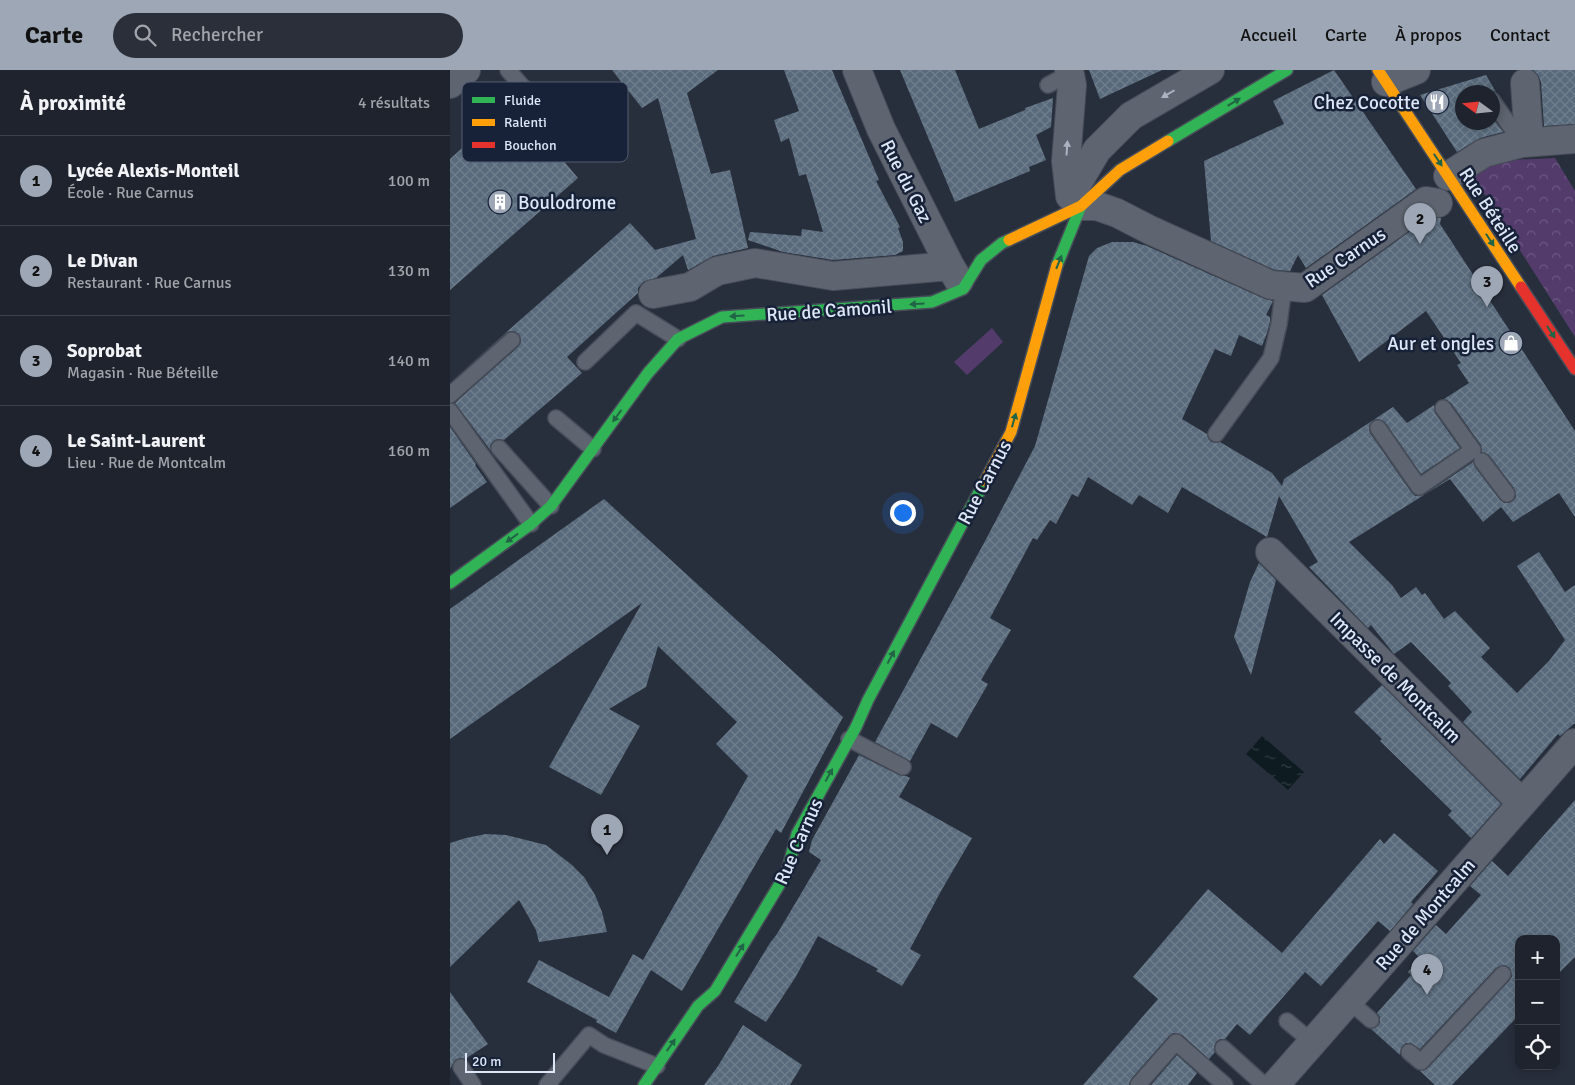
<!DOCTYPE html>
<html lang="fr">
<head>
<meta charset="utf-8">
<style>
  :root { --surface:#1e232d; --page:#2b2f39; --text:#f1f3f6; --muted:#a1a4aa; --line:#3c4049; --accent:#9ea7b6 }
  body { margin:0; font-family:Signika,sans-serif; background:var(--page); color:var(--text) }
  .controls { position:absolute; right:15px; bottom:15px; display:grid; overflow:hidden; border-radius:10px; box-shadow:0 2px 8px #0003 }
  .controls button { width:45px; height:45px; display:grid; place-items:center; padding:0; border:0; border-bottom:1px solid var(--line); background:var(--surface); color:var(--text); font:25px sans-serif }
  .compass { position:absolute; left:1005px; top:15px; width:45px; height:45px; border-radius:50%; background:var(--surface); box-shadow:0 2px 8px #0003; rotate:285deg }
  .scale { position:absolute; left:15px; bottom:12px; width:90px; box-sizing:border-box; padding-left:5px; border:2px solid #dee7f7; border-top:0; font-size:14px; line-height:18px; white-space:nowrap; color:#dee7f7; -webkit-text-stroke:4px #172239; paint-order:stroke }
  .you { position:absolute; left:452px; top:442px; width:18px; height:18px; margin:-12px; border:4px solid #fff; border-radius:50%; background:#1a73e8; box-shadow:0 0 0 8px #1a73e833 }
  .badge { display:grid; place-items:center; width:32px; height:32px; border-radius:50%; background:var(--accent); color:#111; font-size:16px; font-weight:700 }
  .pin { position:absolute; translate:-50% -41px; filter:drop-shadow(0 1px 2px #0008) }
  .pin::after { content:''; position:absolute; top:26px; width:18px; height:15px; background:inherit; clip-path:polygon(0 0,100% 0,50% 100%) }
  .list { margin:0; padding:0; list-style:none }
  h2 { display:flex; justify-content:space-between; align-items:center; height:65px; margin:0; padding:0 20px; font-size:21px }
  h2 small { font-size:16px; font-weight:400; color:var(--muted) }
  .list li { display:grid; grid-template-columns:32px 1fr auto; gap:15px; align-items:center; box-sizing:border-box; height:90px; padding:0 20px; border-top:1px solid var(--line) }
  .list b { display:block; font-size:19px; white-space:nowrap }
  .list p { margin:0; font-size:16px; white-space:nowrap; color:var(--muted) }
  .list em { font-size:16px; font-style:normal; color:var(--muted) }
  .icon { flex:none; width:28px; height:28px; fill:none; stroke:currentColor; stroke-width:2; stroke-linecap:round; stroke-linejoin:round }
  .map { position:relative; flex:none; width:1125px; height:1015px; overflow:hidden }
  header { display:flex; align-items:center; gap:30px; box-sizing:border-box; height:70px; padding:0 25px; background:var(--accent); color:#111 }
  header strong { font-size:24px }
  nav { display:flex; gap:28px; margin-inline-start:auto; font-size:18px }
  .search { width:350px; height:45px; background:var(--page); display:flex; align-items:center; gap:12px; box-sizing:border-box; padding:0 18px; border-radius:28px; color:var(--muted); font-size:19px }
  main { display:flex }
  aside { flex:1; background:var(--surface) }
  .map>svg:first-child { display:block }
  .park { fill:url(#park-crowns) }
  .garden { fill:#533c6c }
  .water { fill:url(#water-ripples) }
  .building { fill:url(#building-cross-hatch) }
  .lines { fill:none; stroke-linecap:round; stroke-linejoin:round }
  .lane-casing { stroke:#474d59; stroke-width:18 }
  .street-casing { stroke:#474d59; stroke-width:30 }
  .fast-casing { stroke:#474d59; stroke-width:14 }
  .slow-casing { stroke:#474d59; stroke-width:14 }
  .jam-casing { stroke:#474d59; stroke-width:14 }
  .lane { stroke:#5f6570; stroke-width:15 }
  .street { stroke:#5f6570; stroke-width:28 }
  .fast { stroke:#30b455; stroke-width:11 }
  .slow { stroke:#ff9f0a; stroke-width:11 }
  .jam { stroke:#e5322d; stroke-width:11 }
  .oneway { fill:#abb3c1 }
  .oneway2 { fill:#226446 }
  .labels { text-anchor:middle; stroke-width:5; stroke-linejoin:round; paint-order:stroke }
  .poi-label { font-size:19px; fill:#dee7f7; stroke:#172239; text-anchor:end }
  .street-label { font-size:19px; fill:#dee7f7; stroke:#172239 }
  .key { fill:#172239; stroke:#535d72; stroke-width:1 }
  .key-label { font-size:14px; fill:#dee7f7 }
</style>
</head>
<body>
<header>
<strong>Carte</strong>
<div class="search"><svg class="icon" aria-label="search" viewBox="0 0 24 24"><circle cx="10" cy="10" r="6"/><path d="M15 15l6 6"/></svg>Rechercher</div>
<nav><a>Accueil</a><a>Carte</a><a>À propos</a><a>Contact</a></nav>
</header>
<main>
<aside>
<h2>À proximité<small>4 résultats</small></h2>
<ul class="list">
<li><span class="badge">1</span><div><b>Lycée Alexis-Monteil</b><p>École · Rue Carnus</p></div><em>100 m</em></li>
<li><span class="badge">2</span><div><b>Le Divan</b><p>Restaurant · Rue Carnus</p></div><em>130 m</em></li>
<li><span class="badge">3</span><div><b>Soprobat</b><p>Magasin · Rue Béteille</p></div><em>140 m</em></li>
<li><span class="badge">4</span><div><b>Le Saint-Laurent</b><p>Lieu · Rue de Montcalm</p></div><em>160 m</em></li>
</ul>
</aside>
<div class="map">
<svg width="1125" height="1015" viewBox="0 0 1125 1015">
  <defs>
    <pattern id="park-crowns" width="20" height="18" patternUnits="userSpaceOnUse" patternTransform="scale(1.25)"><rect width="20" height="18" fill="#533c6c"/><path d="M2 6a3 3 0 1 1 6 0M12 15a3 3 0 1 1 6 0" fill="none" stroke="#6b5882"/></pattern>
    <pattern id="water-ripples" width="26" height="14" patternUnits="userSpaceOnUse" patternTransform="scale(1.25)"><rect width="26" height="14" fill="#0e1c21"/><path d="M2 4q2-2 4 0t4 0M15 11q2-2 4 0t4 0" fill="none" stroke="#313d42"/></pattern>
    <pattern id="building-cross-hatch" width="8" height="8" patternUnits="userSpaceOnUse" patternTransform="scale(1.25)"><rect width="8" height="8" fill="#586a7b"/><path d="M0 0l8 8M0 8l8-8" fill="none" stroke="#707f8e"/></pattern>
  </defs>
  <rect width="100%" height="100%" fill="#282f3c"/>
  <path class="park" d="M1105 88 1125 121V267L1021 103 1060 90Z"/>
  <path class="garden" d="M542 258 553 272 517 305 504 292Z"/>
  <path class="water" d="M812 666 854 702 838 720 796 684Z"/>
  <path class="building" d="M162 0H268L237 23 261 104 280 100 298 178 263 186 238 200 233 185 206 208 193 212 188 218V223L117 287 132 303 54 370 48 369 43 371 40 376 41 381 5 333 68 277 71 272 69 264 64 261H60L56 263 0 312 180 153 205 180 246 169 208 28 192 38Z
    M334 0H382L429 110 426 111 450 157 448 158 453 172V181L445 185 383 190 333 182 298 170 300 162 351 166 352 159 373 162 356 104 349 106 339 68 331 72 324 50 349 41Z
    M450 0H505L529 59 575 40V38L603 28 601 57 586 65 596 90 579 97 580 101 505 132Z
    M639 0H712L650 29Z
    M884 0 966 119 856 198 848 185 840 201 825 200 761 171 754 91 834 54 823 31Z
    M1083 0H1125V54L1094 56 1091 12 1088 5Z
    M1036 5 1046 22 1042 21 1036 22H1012V52H1042V47L1053 62 1030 68 1007 82 970 25Z
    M95 22 136 69 112 89 128 108 0 220V89L64 31 73 41 78 37 82 40 91 38 94 34V29L92 25Z
    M980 147 991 148 990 154 1125 361V447L1109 423 1063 452 1051 437 1033 452 1000 409 974 425 1023 392 1025 397 1050 430 1054 433H1059L1063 431 1066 427 1064 418 1039 385 1032 382 1031 375 1001 333 994 329 1019 313 1007 295 1011 293 976 241 909 292 872 225Z
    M662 172H683L697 176 815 229 823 231 816 245 820 247V252L817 263 812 276 789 265 781 286 765 279 732 349 757 364 758 368 761 372 766 373 770 372 822 403 832 416 834 409 943 337 957 353 984 335 985 343 1010 378 971 404 935 352 928 349 923 350 920 354 919 358 920 363 961 422 965 426 974 425 899 472 942 515 951 528 966 517 972 525 975 523 994 549 1005 541 1040 578 1031 587 1067 623 1099 591 1115 570 1067 496 1089 482 1115 522 1125 515V653L1110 666 1108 664 1070 709 1013 652 1022 642 998 616 1001 613 961 572 944 584 921 555 918 558 859 497 868 492 829 426 817 467 732 417 718 443 689 425 682 435 638 407 628 427 622 424 606 454 600 450 587 470 583 468 540 548 561 560 531 610 538 614 507 668 481 653 460 691 425 672 534 473 585 376 639 186 647 178Z
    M0 357 26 394 25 395 37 412 0 438Z
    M154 429 393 647 331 763 326 759 232 921 201 900 166 963 146 952 147 950 77 912 89 890 159 927 183 884 193 890 298 706 266 674 287 652 208 576 196 617 159 639 190 656 151 725 99 697 192 533 0 669V539Z
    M809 493 826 510 801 605 784 567 800 512Z
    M932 615 1051 734 1021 768 998 745 1002 741 930 671 932 669 904 642Z
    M409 685 449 705 456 706 460 708 449 727 522 768 491 821 460 879 471 885 452 916 426 901 428 899 368 866 345 908 316 952 284 932 320 873 327 864 371 790 359 782 362 770Z
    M1125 730V887L1106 906V869H1069V945L1002 1015H985L970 1001 978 998 1060 910 1062 906 1060 898 1055 895 1046 898 970 979 961 973H956L952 976 950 985 921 959 928 956 930 952V947L927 943 961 905 958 902 970 888 963 881 986 855 996 864 1031 825 1020 816 1042 791 1058 806Z
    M944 763 988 801 961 832 963 834 940 861 928 851 871 916 855 902 800 965 787 954 775 969H770L766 972 764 977 765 982 759 989 732 965 723 963 719 966 681 1009 679 1015H633L708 929 683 907 758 819 832 883 930 769 934 774Z
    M36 764 56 765 96 775 122 795 134 807 145 825 152 842 157 862 89 872 86 860 69 830 0 897V773L16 768Z
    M0 922 38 974 15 989 10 988 5 990 0 999Z
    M293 955 352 995 340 1015H254L268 996Z
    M727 985 747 1003 738 1015H701Z"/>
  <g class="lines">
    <g class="lane-casing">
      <path id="lane" d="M58 0 85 31
        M598 15 620 3
        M1042 30 1072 73
        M135 292 186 243 228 269
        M0 325 62 270
        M0 341 81 454
        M106 348 143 379
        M928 358 969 417 1023 380 993 338
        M766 364 821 288 829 254 834 216
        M49 378 101 436
        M1032 391 1057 424
        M399 669 453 697
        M899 931 921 950
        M837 951 862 972
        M773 978 814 1015
        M959 982 971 992 1053 904
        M11 997 23 1015
        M97 1015 139 965 154 975 207 996
        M688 1015 726 972 775 1015"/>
    </g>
    <g class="street-casing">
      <path id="street" d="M407 0 431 59 500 196 509 211
        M619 0 622 15 616 91 620 126
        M936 12 966 0
        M0 14 16 0
        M1072 73 1078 56 1075 13
        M998 106 1034 83 1072 73 1125 69
        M620 126 631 136H647L667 143 700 160 821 215 855 218 976 131 988 133
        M620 126 647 80 681 46 760 0
        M203 224 240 217 267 201 305 193 383 206 500 196
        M820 482 1072 733
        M825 1015 1125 673"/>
    </g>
    <g class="fast-casing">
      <path id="fast" d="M718 71 837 0
        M607 195 631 136
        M0 513 81 454 101 436 198 303 228 269 272 247 482 232 513 219 531 190 552 173 559 170
        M194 1015 248 936 265 921 337 802 347 764 406 657 418 630 535 411"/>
    </g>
    <g class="slow-casing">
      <path id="slow" d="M928 0 1071 217
        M559 170 631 136 670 100 718 71
        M535 411 561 362 607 195"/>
    </g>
    <g class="jam-casing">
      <path id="jam" d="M1071 217 1125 299"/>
    </g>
    <use href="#lane" class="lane"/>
    <use href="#street" class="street"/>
    <use href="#fast" class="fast"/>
    <use href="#slow" class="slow"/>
    <use href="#jam" class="jam"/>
  </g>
  <defs><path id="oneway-solid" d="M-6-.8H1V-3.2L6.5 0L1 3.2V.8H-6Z" transform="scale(1.25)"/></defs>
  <g class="oneway">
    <use href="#oneway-solid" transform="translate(718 24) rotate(150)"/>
    <use href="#oneway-solid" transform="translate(617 78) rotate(-86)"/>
  </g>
  <g class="oneway2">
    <use href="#oneway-solid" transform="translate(784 32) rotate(-31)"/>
    <use href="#oneway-solid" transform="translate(988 90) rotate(56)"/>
    <use href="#oneway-solid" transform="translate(1040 170) rotate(57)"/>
    <use href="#oneway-solid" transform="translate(609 192) rotate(-68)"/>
    <use href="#oneway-solid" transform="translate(467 234) rotate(176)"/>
    <use href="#oneway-solid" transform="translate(287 246) rotate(176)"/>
    <use href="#oneway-solid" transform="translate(1101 262) rotate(57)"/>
    <use href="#oneway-solid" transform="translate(167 346) rotate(126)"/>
    <use href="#oneway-solid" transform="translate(564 350) rotate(-74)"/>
    <use href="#oneway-solid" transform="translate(62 468) rotate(144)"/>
    <use href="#oneway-solid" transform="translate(441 587) rotate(-62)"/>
    <use href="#oneway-solid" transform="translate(379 705) rotate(-61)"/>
    <use href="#oneway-solid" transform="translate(290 880) rotate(-58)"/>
    <use href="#oneway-solid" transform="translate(221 975) rotate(-55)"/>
  </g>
  <defs>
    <g id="restaurant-disc" transform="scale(1.25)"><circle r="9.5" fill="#9ea7b6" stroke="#172239"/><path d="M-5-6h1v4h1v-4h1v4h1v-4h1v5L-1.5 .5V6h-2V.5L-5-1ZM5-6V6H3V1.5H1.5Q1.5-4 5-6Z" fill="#fff"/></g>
    <g id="building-disc" transform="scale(1.25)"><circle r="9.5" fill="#9ea7b6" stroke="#172239"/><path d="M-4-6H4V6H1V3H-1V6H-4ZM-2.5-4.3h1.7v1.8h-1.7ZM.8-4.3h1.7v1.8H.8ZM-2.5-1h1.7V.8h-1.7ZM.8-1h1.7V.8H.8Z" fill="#fff"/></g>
    <g id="shop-disc" transform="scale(1.25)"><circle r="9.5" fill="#9ea7b6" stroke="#172239"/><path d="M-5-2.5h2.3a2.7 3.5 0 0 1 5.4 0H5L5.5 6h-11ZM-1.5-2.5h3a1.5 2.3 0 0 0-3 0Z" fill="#fff"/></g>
  </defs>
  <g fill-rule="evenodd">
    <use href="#restaurant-disc" x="987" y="32"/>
    <use href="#building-disc" x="50" y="132"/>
    <use href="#shop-disc" x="1061" y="273"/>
  </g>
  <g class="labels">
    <g class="poi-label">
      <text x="970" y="39">Chez Cocotte</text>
      <text x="68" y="139" text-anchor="start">Boulodrome</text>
      <text x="1044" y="280">Aur et ongles</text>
    </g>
    <g class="street-label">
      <text transform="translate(457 111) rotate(63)" y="7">Rue du Gaz</text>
      <text transform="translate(1041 140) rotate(57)" y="7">Rue Béteille</text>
      <text transform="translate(895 187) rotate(-34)" y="7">Rue Carnus</text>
      <text transform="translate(379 240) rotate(-4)" y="7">Rue de Camonil</text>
      <text transform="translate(534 412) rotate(-62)" y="7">Rue Carnus</text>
      <text transform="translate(946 607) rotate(45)" y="7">Impasse de Montcalm</text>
      <text transform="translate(348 771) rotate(-66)" y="7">Rue Carnus</text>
      <text transform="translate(975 844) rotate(-49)" y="7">Rue de Montcalm</text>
    </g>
  </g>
  <rect x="12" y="12" width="166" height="80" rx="8" class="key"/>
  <rect x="22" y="27" width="23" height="6" fill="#30b455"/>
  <rect x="22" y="49" width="23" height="7" fill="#ff9f0a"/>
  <rect x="22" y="72" width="23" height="6" fill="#e5322d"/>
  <g class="key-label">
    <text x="54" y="35">Fluide</text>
    <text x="54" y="57">Ralenti</text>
    <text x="54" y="80">Bouchon</text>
  </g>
</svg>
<div class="controls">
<button>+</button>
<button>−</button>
<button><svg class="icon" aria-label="locate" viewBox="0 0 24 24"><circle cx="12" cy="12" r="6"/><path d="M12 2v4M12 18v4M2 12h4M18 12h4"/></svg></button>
</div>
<svg class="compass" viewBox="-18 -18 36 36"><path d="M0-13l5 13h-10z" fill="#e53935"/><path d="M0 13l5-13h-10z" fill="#a1a4aa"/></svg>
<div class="scale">20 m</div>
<div class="you"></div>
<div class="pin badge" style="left:157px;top:785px">1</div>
<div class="pin badge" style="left:970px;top:174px">2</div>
<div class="pin badge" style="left:1037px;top:237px">3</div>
<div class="pin badge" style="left:977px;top:925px">4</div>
</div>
</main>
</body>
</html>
